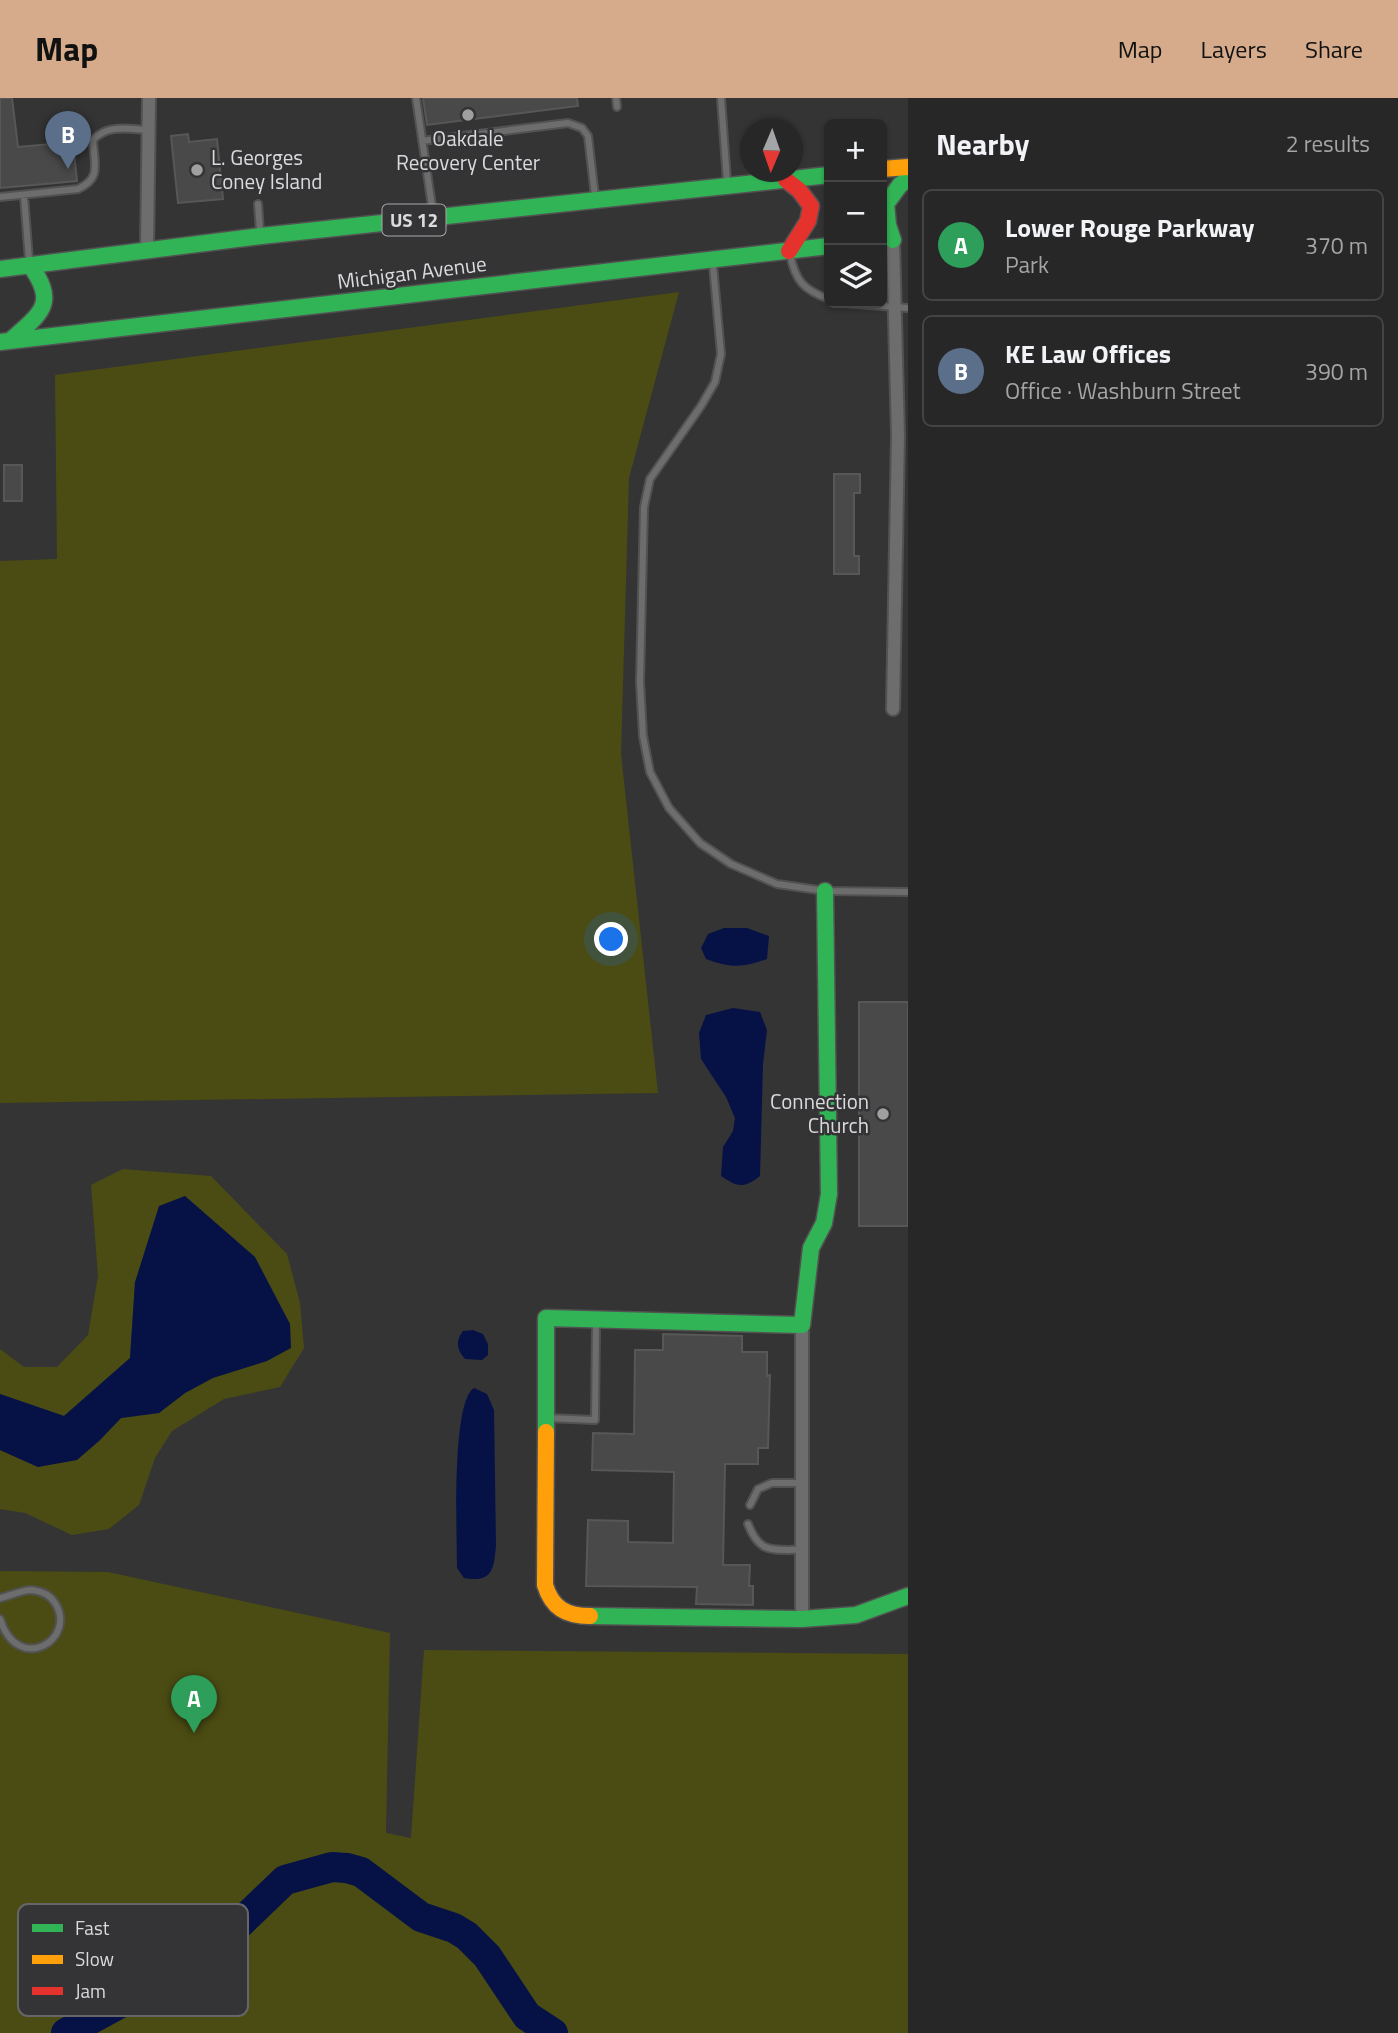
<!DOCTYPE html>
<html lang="en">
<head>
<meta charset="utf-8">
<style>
  :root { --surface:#272727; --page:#333; --text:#f1f3f6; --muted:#a4a5a7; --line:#434444; --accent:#d6ab8b }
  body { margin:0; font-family:"Titillium Web",sans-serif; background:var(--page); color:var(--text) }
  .controls { position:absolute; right:21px; top:21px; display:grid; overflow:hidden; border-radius:10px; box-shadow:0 2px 5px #0004 }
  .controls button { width:63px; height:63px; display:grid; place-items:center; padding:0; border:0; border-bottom:2px solid var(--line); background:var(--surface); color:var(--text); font:35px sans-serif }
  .compass { position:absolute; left:740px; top:21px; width:63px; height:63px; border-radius:50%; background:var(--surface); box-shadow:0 2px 5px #0004; rotate:182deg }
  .you { position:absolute; left:612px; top:842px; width:24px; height:24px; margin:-18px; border:5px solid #fff; border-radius:50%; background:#1a73e8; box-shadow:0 0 0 10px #1a73e833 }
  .badge { display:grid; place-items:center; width:46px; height:46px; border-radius:50%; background:var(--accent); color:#fff; font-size:23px; font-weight:700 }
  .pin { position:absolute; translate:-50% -58px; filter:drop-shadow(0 2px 4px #0008) }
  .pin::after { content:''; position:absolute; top:37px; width:24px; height:21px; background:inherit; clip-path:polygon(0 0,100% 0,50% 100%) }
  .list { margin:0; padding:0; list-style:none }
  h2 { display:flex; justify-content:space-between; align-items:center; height:91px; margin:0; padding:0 28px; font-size:30px }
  h2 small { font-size:23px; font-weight:400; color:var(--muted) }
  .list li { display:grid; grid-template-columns:46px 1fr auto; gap:21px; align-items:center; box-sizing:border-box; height:112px; margin:0 14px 14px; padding:0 14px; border:2px solid var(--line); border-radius:10px }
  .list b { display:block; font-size:26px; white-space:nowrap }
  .list p { margin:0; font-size:23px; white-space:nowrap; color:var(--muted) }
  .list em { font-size:23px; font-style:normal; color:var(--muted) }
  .icon { flex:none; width:38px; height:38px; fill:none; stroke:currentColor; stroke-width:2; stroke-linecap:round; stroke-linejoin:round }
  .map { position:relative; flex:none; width:908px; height:1935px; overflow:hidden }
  header { display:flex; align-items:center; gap:42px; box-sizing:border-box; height:98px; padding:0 35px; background:var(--accent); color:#111 }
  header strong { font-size:33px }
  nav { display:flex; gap:38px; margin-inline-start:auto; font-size:24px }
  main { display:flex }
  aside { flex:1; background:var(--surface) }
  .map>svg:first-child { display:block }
  .green { fill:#4b4c13 }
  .water { fill:#061246 }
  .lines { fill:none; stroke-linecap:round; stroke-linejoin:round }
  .river { stroke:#061246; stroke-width:30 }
  .building { fill:#49494a; stroke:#575758; stroke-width:2 }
  .lane-casing { stroke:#525252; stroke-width:10 }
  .street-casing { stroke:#525252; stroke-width:16 }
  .fast-casing { stroke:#525252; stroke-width:19 }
  .slow-casing { stroke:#525252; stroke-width:19 }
  .jam-casing { stroke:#525252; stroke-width:19 }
  .lane { stroke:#6e6d6e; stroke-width:6 }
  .street { stroke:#6e6d6e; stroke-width:12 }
  .fast { stroke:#30b455; stroke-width:16 }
  .slow { stroke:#ff9f0a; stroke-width:16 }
  .jam { stroke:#e5322d; stroke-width:16 }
  .poi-dot { fill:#a1a0a1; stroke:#343335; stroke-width:2.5 }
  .labels { text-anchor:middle; stroke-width:5; stroke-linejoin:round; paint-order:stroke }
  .shield { fill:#343335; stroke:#a9a8aa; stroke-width:2 }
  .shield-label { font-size:19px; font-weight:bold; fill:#dbdadc }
  .poi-label { font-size:21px; fill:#dbdadc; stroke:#343335 }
  .street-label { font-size:21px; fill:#dbdadc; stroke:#343335 }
  .key { fill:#343335; stroke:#666567; stroke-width:2 }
  .key-label { font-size:19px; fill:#dbdadc }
</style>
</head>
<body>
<header>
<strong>Map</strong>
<nav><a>Map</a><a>Layers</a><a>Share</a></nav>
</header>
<main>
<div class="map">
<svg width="908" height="1935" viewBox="0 0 908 1935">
  <rect width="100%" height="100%" fill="#343434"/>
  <path class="green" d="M679 194 629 380 621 656 658 995 0 1005V463L57 461 55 277Z
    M123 1071 211 1078 287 1156 300 1205 304 1250 280 1289 224 1301 172 1333 155 1360 139 1407 109 1431 72 1437 25 1415 0 1411V1352L38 1369 99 1343 121 1320 159 1315 185 1295 213 1279 267 1263 290 1226 278 1205 135 1184 130 1260 64 1318 0 1296V1251L24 1269H57L88 1237 98 1178 91 1087Z
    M0 1473 108 1474 390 1535 386 1735 411 1740 424 1552 908 1556V1935H0Z"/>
  <path class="water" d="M724 830H747L769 838 767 861C742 870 730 870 706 861L701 850 708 836Z
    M733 910 760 914 767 932 763 966 760 1078C744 1091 737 1089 721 1078L723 1049 733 1033 735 1020 726 999 701 961 699 935 706 917Z
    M185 1098 255 1159 290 1226 291 1250 267 1263 213 1280 185 1295 159 1315 121 1320 99 1343 77 1362 38 1369 0 1352V1296L64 1318 130 1260 135 1184 159 1108Z
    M473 1232 483 1236 488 1246V1257L482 1262 465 1261C457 1252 455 1243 463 1233Z
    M474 1290 487 1296 494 1312 496 1447C494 1472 492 1485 464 1480L457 1470C457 1440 451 1304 474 1290Z"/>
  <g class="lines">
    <path class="river" d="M66 1935 155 1886 207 1852 234 1831 285 1782 332 1769 347 1770 361 1774 421 1819 454 1830 467 1838 487 1858 527 1918 553 1935"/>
  </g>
  <path class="building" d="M0 0H12L18 49 73 44 77 83 0 90Z
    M423 0H577L578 8 427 27Z
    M188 36 189 44 217 41 223 101 178 105 171 38Z
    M4 367H22V403H4Z
    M834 376H860V395H854V458H859V476H834Z
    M859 904H908V1128H859Z
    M663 1236 742 1238V1254H767V1278L770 1277 768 1350H758V1366H725L723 1467H750L749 1488H753V1507L696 1506 697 1489 586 1488 588 1422 628 1423V1444L673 1445 674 1374 592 1372 593 1335 634 1336 635 1252H663Z"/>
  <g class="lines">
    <g class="lane-casing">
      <path id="lane" d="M416 0 433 115
        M616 0 617 9
        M721 0 727 83
        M422 43 568 25 582 30 588 38 595 98
        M24 98 29 162
        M0 99 78 91C102 80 94 66 93 42 107 26 128 31 147 32
        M258 106 260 133
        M790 156C795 182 803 192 829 201
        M713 167 721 256 715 284 701 308 650 381 644 409 640 584 643 638 650 674 669 710 700 745 731 766 777 786 825 793 908 794
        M844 205 908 210
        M547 1320 595 1322 596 1224
        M750 1407 758 1391 772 1385H803
        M748 1426C760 1457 773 1451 802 1452
        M0 1500C10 1498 21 1492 32 1492 41 1493 50 1497 55 1505 78 1541 18 1578 0 1521"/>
    </g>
    <g class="street-casing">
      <path id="street" d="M893 142 898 337 893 611
        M147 153 149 0
        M802 1521V1227"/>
    </g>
    <g class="fast-casing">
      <path id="fast" d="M893 142 888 127 886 106 900 87 908 81
        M0 171 261 138 829 77
        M11 242C41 215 58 206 30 167
        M0 244 829 148
        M546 1334V1220L802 1227 811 1150 824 1125 829 1096 825 793
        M590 1518 802 1521 856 1517 908 1498"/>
    </g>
    <g class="slow-casing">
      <path id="slow" d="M882 71 908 69
        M546 1334 545 1487C552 1510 566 1518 590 1518"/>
    </g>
    <g class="jam-casing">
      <path id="jam" d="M786 82 799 92 811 108 808 123 789 153"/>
    </g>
    <use href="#lane" class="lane"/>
    <use href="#street" class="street"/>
    <use href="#fast" class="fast"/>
    <use href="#slow" class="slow"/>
    <use href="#jam" class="jam"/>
  </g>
  <g class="poi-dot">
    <circle cx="468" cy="17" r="7"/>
    <circle cx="197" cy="72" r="7"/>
    <circle cx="883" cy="1016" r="7"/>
  </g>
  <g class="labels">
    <rect class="shield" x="382.5" y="106.5" width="63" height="31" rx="5"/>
    <g class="shield-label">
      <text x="414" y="129">US 12</text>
    </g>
    <g class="poi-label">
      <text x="468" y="48">Oakdale<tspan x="468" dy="24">Recovery Center</tspan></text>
      <text x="211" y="67" text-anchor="start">L. Georges<tspan x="211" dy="24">Coney Island</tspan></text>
      <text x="869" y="1011" text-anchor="end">Connection<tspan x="869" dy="24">Church</tspan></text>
    </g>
    <g class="street-label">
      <text transform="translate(412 175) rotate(-7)" y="7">Michigan Avenue</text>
    </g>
  </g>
  <rect x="18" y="1806" width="230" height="112" rx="10" class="key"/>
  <rect x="32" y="1826" width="31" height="8" fill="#30b455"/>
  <rect x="32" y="1857" width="31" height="9" fill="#ff9f0a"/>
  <rect x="32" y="1889" width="31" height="8" fill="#e5322d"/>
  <g class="key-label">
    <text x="75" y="1837">Fast</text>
    <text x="75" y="1868">Slow</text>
    <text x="75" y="1900">Jam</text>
  </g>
</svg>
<div class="controls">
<button>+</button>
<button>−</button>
<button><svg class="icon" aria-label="layers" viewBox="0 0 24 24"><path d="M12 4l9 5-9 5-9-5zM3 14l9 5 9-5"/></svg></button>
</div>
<svg class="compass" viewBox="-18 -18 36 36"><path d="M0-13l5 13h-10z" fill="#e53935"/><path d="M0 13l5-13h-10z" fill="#a4a5a7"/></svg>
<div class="you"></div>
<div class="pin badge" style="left:194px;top:1635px;background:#2e9e5b">A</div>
<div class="pin badge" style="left:68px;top:71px;background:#5c6f8a">B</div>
</div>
<aside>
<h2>Nearby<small>2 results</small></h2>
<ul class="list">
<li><span class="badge" style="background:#2e9e5b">A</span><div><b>Lower Rouge Parkway</b><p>Park</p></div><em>370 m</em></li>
<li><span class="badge" style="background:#5c6f8a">B</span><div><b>KE Law Offices</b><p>Office · Washburn Street</p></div><em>390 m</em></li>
</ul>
</aside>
</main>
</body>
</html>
